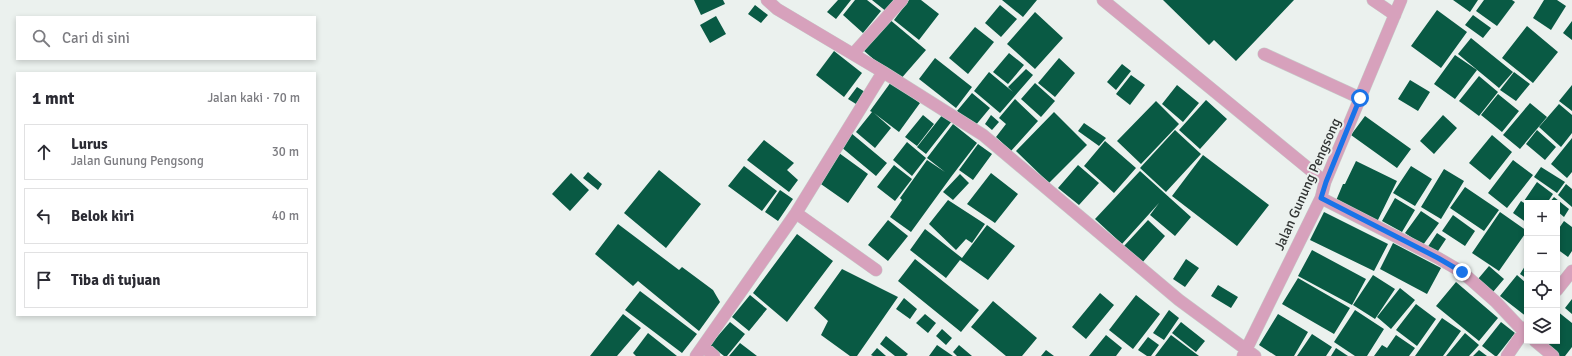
<!DOCTYPE html>
<html lang="id">
<head>
<meta charset="utf-8">
<style>
  :root { --surface:#fff; --page:#f7f7f7; --text:#2b2b33; --muted:#7c7c81; --line:#e1e1e2 }
  body { margin:0; font-family:Signika,sans-serif; background:var(--page); color:var(--text) }
  .controls { position:absolute; right:12px; bottom:12px; display:grid; overflow:hidden; border-radius:0px; box-shadow:0 2px 6px #0003 }
  .controls button { width:36px; height:36px; display:grid; place-items:center; padding:0; border:0; border-bottom:1px solid var(--line); background:var(--surface); color:var(--text); font:20px sans-serif }
  .stop { position:absolute; width:12px; height:12px; margin:-9px; border:3px solid #1a73e8; border-radius:50%; background:#fff }
  .stop.end { background:#1a73e8; border-color:#fff; box-shadow:0 1px 4px #0008 }
  .list { margin:0; padding:0; list-style:none }
  h2 { display:flex; justify-content:space-between; align-items:center; height:52px; margin:0; padding:0 16px; font-size:17px }
  h2 small { font-size:13px; font-weight:400; color:var(--muted) }
  .list li { display:grid; grid-template-columns:26px 1fr auto; gap:12px; align-items:center; box-sizing:border-box; height:56px; margin:0 8px 8px; padding:0 8px; border:1px solid var(--line); border-radius:0px }
  .list b { display:block; font-size:15px; white-space:nowrap }
  .list p { margin:0; font-size:13px; white-space:nowrap; color:var(--muted) }
  .list em { font-size:13px; font-style:normal; color:var(--muted) }
  .icon { flex:none; width:22px; height:22px; fill:none; stroke:currentColor; stroke-width:2; stroke-linecap:round; stroke-linejoin:round }
  .map { position:relative; flex:none; width:1572px; height:356px; overflow:hidden }
  .search { position:absolute; background:var(--surface); box-shadow:0 2px 6px #0003; left:16px; top:16px; width:300px; height:44px; display:flex; align-items:center; gap:10px; box-sizing:border-box; padding:0 14px; border-radius:0px; color:var(--muted); font-size:15px }
  .panel { position:absolute; background:var(--surface); box-shadow:0 2px 6px #0003; left:16px; top:72px; width:300px; height:244px; border-radius:0px }
  .map>svg:first-child { display:block }
  .building { fill:#095a44 }
  .lines { fill:none; stroke-linecap:round; stroke-linejoin:round }
  .minor-casing { stroke:#c6cbc9; stroke-width:13 }
  .minor { stroke:#d7a1bc; stroke-width:12 }
  .route { stroke:#1a73e8; stroke-width:5 }
  .labels { text-anchor:middle; stroke-width:4; stroke-linejoin:round; paint-order:stroke }
  .street-label { font-size:14px; fill:#313433; stroke:#ebf1ee }
</style>
</head>
<body>
<div class="map">
<svg width="1572" height="356" viewBox="0 0 1572 356">
  <rect width="100%" height="100%" fill="#ebf1ee"/>
  <path class="building" d="M694 0H723L725 4 701 15Z
    M838 0H851L836 19 827 12Z
    M855 0H867L881 11 863 33 843 15Z
    M872 0H897L887 12Z
    M909 0H921L939 14 919 40 894 20Z
    M1002 0H1037L1023 17Z
    M1163 0H1294L1236 61 1214 40 1209 45Z
    M1453 0H1478L1470 12Z
    M1484 0H1512L1515 2 1497 26 1476 11Z
    M1544 0H1557L1566 6 1551 30 1533 18Z
    M755 5 768 15 761 23 748 14Z
    M1000 5 1017 19 1001 37 985 23Z
    M1437 10 1467 32 1441 68 1411 46Z
    M1035 12 1063 38 1035 69 1007 44Z
    M1473 15 1491 28 1483 38 1465 25Z
    M716 16 726 34 710 43 700 25Z
    M889 19 926 50 899 81 863 50Z
    M1572 21V40L1563 33Z
    M1527 26 1558 52 1533 83 1502 58Z
    M975 27 994 42 968 74 949 58Z
    M1471 38 1513 72 1499 88 1458 54Z
    M834 51 862 73 844 97 816 75Z
    M1009 53 1024 65 1008 84 993 72Z
    M1455 55 1477 70 1455 99 1434 84Z
    M935 58 972 87 956 108 919 79Z
    M1059 58 1075 73 1055 97 1038 83Z
    M1122 64 1131 71 1116 90 1107 82Z
    M1026 69 1033 75 1000 113 974 91 989 72 1013 92 1008 87Z
    M1514 72 1530 84 1516 101 1500 90Z
    M1131 75 1145 85 1130 105 1116 94Z
    M1479 76 1498 92 1479 116 1459 101Z
    M1410 80 1430 92 1418 111 1398 99Z
    M891 82 920 103 899 132 874 113 891 128 875 148 856 132 872 112 870 111Z
    M1035 83 1055 101 1041 117 1021 99Z
    M1177 85 1199 103 1183 122 1162 104Z
    M1572 85V111L1559 101Z
    M857 87 865 92 856 104 848 99Z
    M972 93 990 108 975 126 957 111Z
    M1498 94 1519 111 1502 132 1481 115Z
    M1015 99 1038 121 1011 151 996 137 1006 124 999 118Z
    M1206 100 1227 119 1200 149 1179 130Z
    M1156 101 1179 124 1141 164 1117 141Z
    M1530 103 1547 117 1520 149 1503 135Z
    M1559 104 1572 115V133L1561 147 1539 127Z
    M1054 112 1087 145 1049 183 1016 151Z
    M943 114 952 121 926 154 917 147Z
    M923 115 934 124 917 146 905 137Z
    M991 115 999 122 992 130 985 124Z
    M1443 115 1457 128 1434 154 1420 141Z
    M1365 116 1411 149 1397 168 1351 135Z
    M1084 123 1106 138 1099 146 1078 131Z
    M953 124 977 143 951 177 911 232 890 217 902 200 900 198 927 160 945 172 927 158Z
    M1175 130 1201 154 1166 192 1140 168Z
    M1537 130 1556 147 1545 160 1526 144Z
    M851 133 887 163 876 176 840 146Z
    M1492 135 1512 152 1490 180 1469 163Z
    M1572 138V172L1567 178 1551 164Z
    M764 140 794 163 787 170 798 180 789 192 747 160Z
    M1105 141 1136 168 1114 193 1084 166Z
    M907 142 926 158 912 176 893 160Z
    M978 144 992 154 973 180 959 170Z
    M839 153 868 174 848 203 818 182Z
    M1203 155 1269 205 1237 246 1172 196Z
    M1513 160 1533 175 1507 208 1488 193Z
    M1356 161 1397 181 1376 224 1335 203 1343 184H1345Z
    M894 165 912 179 895 201 877 187Z
    M1078 165 1099 183 1079 205 1058 188Z
    M744 166 777 191 762 211 728 186Z
    M1411 166 1432 179 1415 206 1393 193Z
    M1541 167 1565 182 1557 193 1534 177Z
    M1444 169 1464 181 1441 219 1421 207Z
    M659 170 701 204 666 248 624 213Z
    M1140 171 1191 217 1175 236 1150 215 1159 203 1122 244 1095 219Z
    M588 172 602 184 598 190 583 178Z
    M571 173 589 190 570 211 552 194Z
    M991 173 1018 194 995 223 967 204Z
    M960 174 969 183 953 200 943 192Z
    M1537 182 1553 194 1547 203H1527L1524 201Z
    M1566 184 1572 189V207L1558 195Z
    M1465 187 1499 210 1484 231 1450 208Z
    M780 190 793 199 778 221 765 212Z
    M1554 197 1569 209 1564 217 1557 211V203H1549Z
    M1395 198 1415 210 1402 232 1382 221Z
    M948 200 985 224 972 243 966 239 956 250 929 224Z
    M1521 201 1527 205V223L1513 213Z
    M1421 211 1439 223 1423 245 1405 233Z
    M1324 212 1388 244 1374 271 1310 240Z
    M1500 212 1527 231 1499 271 1472 253Z
    M1453 215 1475 231 1465 246 1442 231Z
    M888 220 908 236 888 261 868 245Z
    M1148 220 1165 236 1142 263 1124 246Z
    M1564 221 1572 227V251L1568 257 1557 249V231Z
    M618 224 679 270 682 267 713 290 720 302 699 331 638 281 633 286 595 254Z
    M987 225 1015 246 988 280 960 260 946 278 910 250 925 229 962 258Z
    M1437 233 1446 239 1436 254 1427 248Z
    M797 234 833 261 787 322 753 293Z
    M1393 243 1441 268 1427 294 1380 269Z
    M1312 250 1366 279 1352 305 1298 276Z
    M915 259 979 310 961 332 898 281Z
    M1186 259 1199 268 1185 287 1173 279Z
    M1527 263V279L1520 274Z
    M1489 266 1504 279 1493 292 1478 279Z
    M842 269 898 297 857 356H850L821 335 828 321 814 308Z
    M1373 275 1395 289 1375 319 1353 305Z
    M1517 275 1527 284V317L1500 296Z
    M1298 278 1350 308 1334 334 1282 304Z
    M1456 282 1498 318 1479 341 1436 306Z
    M1218 285 1238 297 1231 308 1211 296Z
    M1400 288 1415 300 1391 329 1377 317Z
    M640 291 697 334 682 353 625 310Z
    M1100 293 1114 305 1086 339 1072 327Z
    M750 295 767 309 749 331 732 317Z
    M1136 295 1160 314 1133 349 1109 330Z
    M904 298 917 309 910 319 896 309Z
    M1572 299V314L1565 308Z
    M993 301 1037 338 1022 356H1006L971 327Z
    M1416 304 1436 319 1417 346 1396 330Z
    M1169 310 1179 318 1164 340 1153 333Z
    M1355 310 1384 329 1367 356H1355L1334 342Z
    M1557 311 1572 323V347L1565 356H1558L1539 341H1557Z
    M623 314 641 328 617 356H590Z
    M925 314 936 323 928 333 916 323Z
    M1278 314 1308 332 1294 356H1276L1259 345Z
    M1442 318 1461 331 1443 356H1415Z
    M730 322 745 334 727 356H724L710 345Z
    M1181 322 1205 341 1196 352 1172 333Z
    M1501 322 1515 333 1497 356H1495L1482 346Z
    M942 329 952 338 946 345 936 336Z
    M648 333 677 356H636L633 353Z
    M1465 333 1479 345 1469 356H1446Z
    M1312 334 1332 347 1326 356H1297Z
    M1106 335 1122 348 1116 356H1089Z
    M1171 335 1199 356H1155Z
    M1396 335 1415 348 1409 356H1374L1382 345 1387 348Z
    M886 336 908 354 906 356H895L880 344Z
    M1148 337 1159 345 1151 356H1147L1138 350Z
    M740 343 757 356H729Z
    M937 345 953 356H929Z
    M959 345 972 356H957L953 352Z
    M877 348 886 356H873L871 355Z
    M1336 348 1348 356H1331Z
    M1046 350 1054 356H1041Z
    M1479 350 1487 356H1473Z"/>
  <g class="lines">
    <g class="minor-casing">
      <path id="minor" d="M767 0 777 9 883 72
        M1103 0 1325 182
        M1373 0 1395 15
        M853 54 902 0
        M1264 54 1360 98
        M1321 198 1438 258 1462 272 1496 302 1527 335
        M796 213 876 270
        M1557 290 1572 271
        M1535 341 1553 356
        M703 346 714 356
        M696 356 796 213 883 72 983 135 1179 300 1255 356
        M1243 356 1321 198 1325 182 1401 0
        M1507 356 1527 327"/>
    </g>
    <use href="#minor" class="minor"/>
  </g>
  <g class="lines">
    <path class="route" d="M1360 98 1326 182 1321 198 1438 258 1462 272"/>
  </g>
  <g class="labels">
    <g class="street-label">
      <text transform="translate(1307 184) rotate(-66)" y="5">Jalan Gunung Pengsong</text>
    </g>
  </g>
</svg>
<div class="controls">
<button>+</button>
<button>−</button>
<button><svg class="icon" aria-label="locate" viewBox="0 0 24 24"><circle cx="12" cy="12" r="6"/><path d="M12 2v4M12 18v4M2 12h4M18 12h4"/></svg></button>
<button><svg class="icon" aria-label="layers" viewBox="0 0 24 24"><path d="M12 4l9 5-9 5-9-5zM3 14l9 5 9-5"/></svg></button>
</div>
<div class="stop" style="left:1360px;top:98px"></div>
<div class="stop end" style="left:1462px;top:272px"></div>
<div class="search"><svg class="icon" aria-label="search" viewBox="0 0 24 24"><circle cx="10" cy="10" r="6"/><path d="M15 15l6 6"/></svg>Cari di sini</div>
<section class="panel">
<h2>1 mnt<small>Jalan kaki · 70 m</small></h2>
<ul class="list">
<li><svg class="icon" aria-label="ahead" viewBox="0 0 24 24"><path d="M12 20V5M6 11l6-6 6 6"/></svg><div><b>Lurus</b><p>Jalan Gunung Pengsong</p></div><em>30 m</em></li>
<li><svg class="icon" aria-label="left" viewBox="0 0 24 24"><path d="M17 20v-9H6M10 6l-5 5 5 5"/></svg><div><b>Belok kiri</b></div><em>40 m</em></li>
<li><svg class="icon" aria-label="arrive" viewBox="0 0 24 24"><path d="M6 21V4h12l-3 4 3 4H6"/></svg><div><b>Tiba di tujuan</b></div></li>
</ul>
</section>
</div>
</body>
</html>
